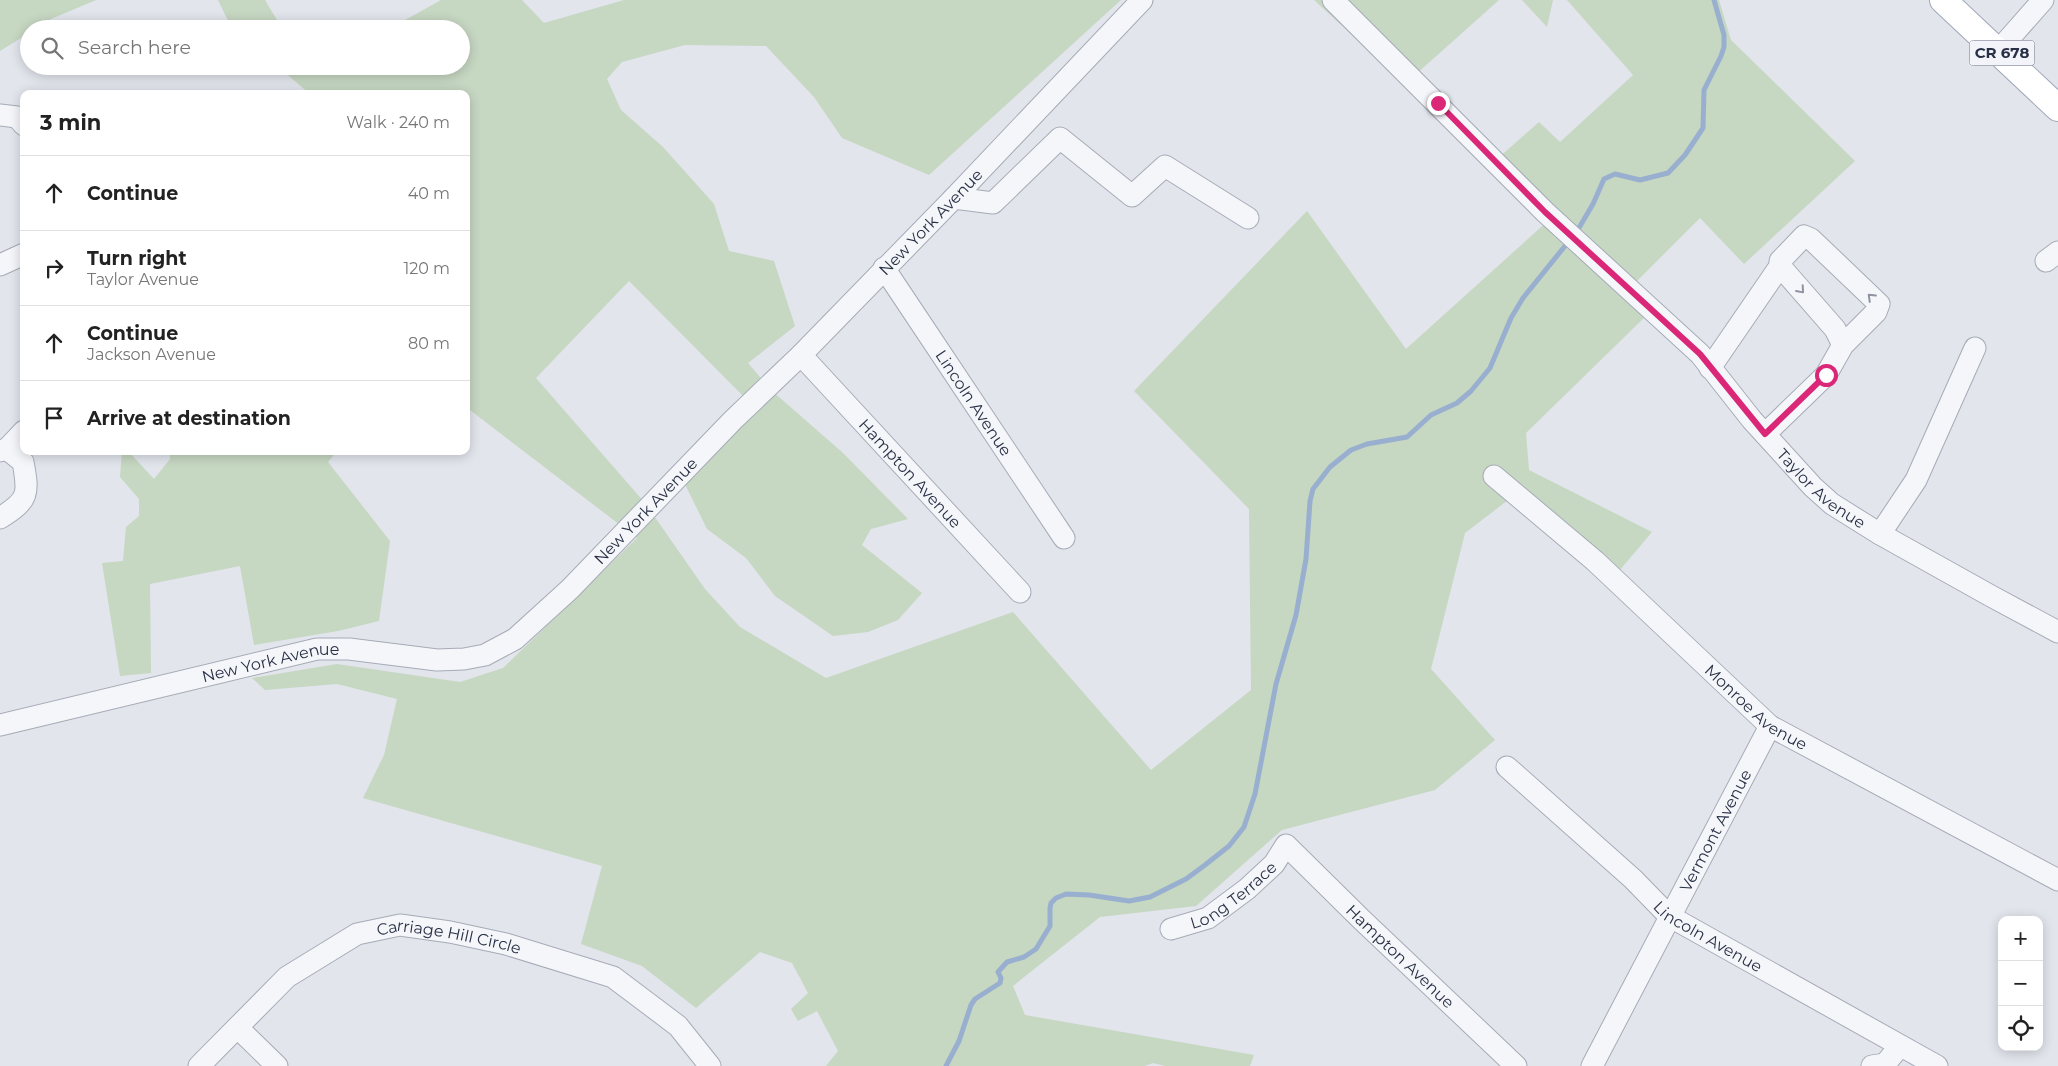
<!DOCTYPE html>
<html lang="en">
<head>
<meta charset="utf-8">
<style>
  :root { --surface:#fff; --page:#f6f6f6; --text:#222; --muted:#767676; --line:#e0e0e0 }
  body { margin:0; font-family:Montserrat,sans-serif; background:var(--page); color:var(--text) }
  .controls { position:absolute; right:15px; bottom:15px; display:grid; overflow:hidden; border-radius:10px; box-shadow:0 2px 12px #0003 }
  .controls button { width:45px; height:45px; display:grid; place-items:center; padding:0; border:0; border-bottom:1px solid var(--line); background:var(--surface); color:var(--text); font:25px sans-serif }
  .stop { position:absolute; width:15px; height:15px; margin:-11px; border:4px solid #db2777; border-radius:50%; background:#fff }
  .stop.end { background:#db2777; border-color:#fff; box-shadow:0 1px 5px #0008 }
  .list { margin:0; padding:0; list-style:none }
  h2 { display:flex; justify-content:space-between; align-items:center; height:65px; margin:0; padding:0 20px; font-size:21px }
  h2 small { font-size:16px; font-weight:400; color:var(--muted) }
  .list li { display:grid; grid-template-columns:32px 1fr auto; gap:15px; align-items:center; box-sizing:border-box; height:75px; padding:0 20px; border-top:1px solid var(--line) }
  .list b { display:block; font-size:19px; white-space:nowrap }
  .list p { margin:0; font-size:16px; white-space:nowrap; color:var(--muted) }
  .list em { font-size:16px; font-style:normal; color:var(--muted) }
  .icon { flex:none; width:28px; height:28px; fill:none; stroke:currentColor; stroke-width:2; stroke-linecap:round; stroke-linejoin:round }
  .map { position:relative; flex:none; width:2058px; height:1066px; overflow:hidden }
  .search { position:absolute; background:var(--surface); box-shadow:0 2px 12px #0003; left:20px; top:20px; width:450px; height:55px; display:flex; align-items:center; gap:12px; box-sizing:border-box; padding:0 18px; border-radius:28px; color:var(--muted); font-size:19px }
  .panel { position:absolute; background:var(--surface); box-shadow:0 2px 12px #0003; left:20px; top:90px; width:450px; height:365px; border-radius:10px }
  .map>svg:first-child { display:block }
  .green { fill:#c6d7c2 }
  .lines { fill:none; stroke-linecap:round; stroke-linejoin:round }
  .stream { stroke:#99afcf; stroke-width:5 }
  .minor-casing { stroke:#a6abb7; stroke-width:23 }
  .major-casing { stroke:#a0a8b9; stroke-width:28 }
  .minor { stroke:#f5f6f9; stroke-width:21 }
  .major { stroke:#fff; stroke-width:26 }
  .oneway { stroke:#8e93a0 }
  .route { stroke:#db2777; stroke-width:6 }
  .labels { text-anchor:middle; stroke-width:4; stroke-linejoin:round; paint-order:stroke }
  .shield { fill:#f2f4f9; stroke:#656b7c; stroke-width:1 }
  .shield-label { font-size:15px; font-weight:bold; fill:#283046 }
  .street-label { font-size:16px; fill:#283046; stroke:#f2f4f9 }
</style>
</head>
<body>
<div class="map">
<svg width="2058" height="1066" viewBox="0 0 2058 1066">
  <rect width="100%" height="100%" fill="#e2e5ec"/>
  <path class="green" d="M0 0H96L51 19 36 29H29V33L0 51Z
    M218 0H265L277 20 291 29H232Z
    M441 0H522L544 23 624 0H1121L929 175 842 138 814 97 766 46 685 45 622 62 607 79 621 110 663 147 714 204 729 251 774 261 795 326 748 363 771 390 843 453 908 519 871 529 862 545 922 593 898 620 868 632 833 636 775 596 746 558 707 529 678 470 748 401 629 281 536 378 645 503 705 589 740 627 826 678 1013 612 1151 770 1251 690 1249 509 1134 391 1307 211 1406 349 1550 219 1497 159 1539 122 1560 142 1633 75 1567 0H1719L1731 40 1855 161 1744 264 1700 218 1626 292 1649 313 1526 433 1529 470 1652 532 1614 577 1516 494 1465 533 1431 669 1495 740 1435 790 1282 830 1196 906 1100 917 1013 986 1025 1015 1254 1055 1250 1066H1165L1153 1063 1145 1066H826L838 1051 817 1011 798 1021 791 1009 808 993 792 963 760 952 696 1008 642 966 581 944 602 866 363 798 384 755 397 699 337 684 265 690 252 678 337 664 460 682 503 668 637 538 466 407V94H310L277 66H461V29H389Z
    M1314 0H1499L1405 84Z
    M1522 0H1553L1547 27Z
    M122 451H128L154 479 170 459V451H337L328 462 390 541 379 621 338 631 254 645 240 566 150 584 151 673 120 676 102 563 123 561 126 527 139 516V499L120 477Z"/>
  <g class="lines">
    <path class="stream" d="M1576 233 1593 204 1604 179 1615 174 1640 180 1668 173 1685 155 1703 128 1704 90 1721 56 1724 47V35L1714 0
      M946 1066 959 1041 971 1005 975 999 1000 983 1001 978 998 972 1007 962 1024 957 1036 949 1050 926V908L1051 903 1056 898 1066 894 1089 895 1129 901 1150 897 1186 879 1205 865 1229 846 1244 827 1255 794 1276 684 1296 615 1306 559 1310 501 1313 489 1330 467 1351 450 1367 444 1407 437 1431 415 1457 403 1471 391 1490 368 1511 318 1523 298 1569 241"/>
    <g class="minor-casing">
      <g id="minor">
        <path id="s1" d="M1333 0 1545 212 1700 354 1752 420 1813 487 1832 504 1880 534 1991 596 2058 632"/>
        <path d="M1999 50 2043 0"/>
        <path d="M0 115 17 117 24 125"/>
        <path d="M954 198 993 203 1060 138 1132 196 1165 166 1248 218"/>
        <path d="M2046 261 2058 252"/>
        <path d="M0 265 24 254"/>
        <path id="s2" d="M884 268 1064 538"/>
        <path id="s3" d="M801 355 1020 592"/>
        <path d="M1710 368 1780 266"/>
        <path d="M1765 434 1826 375 1843 345 1876 312 1879 304 1811 239 1804 236 1780 261V266L1835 329 1843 345"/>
        <path d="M7 449 24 431"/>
        <path d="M0 451 7 449 23 462C29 494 29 500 0 518"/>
        <path id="s4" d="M1494 476 1595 561 1770 726 2058 880"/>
        <path d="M1880 534 1916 480 1975 348"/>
        <path id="s5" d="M0 725 317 649H349L437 660 464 659 485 655 515 639 570 589 733 420 801 355 954 198 1142 0"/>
        <path id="s6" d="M1507 767 1633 879 1669 916 1937 1066"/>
        <path id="s7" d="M1171 929 1208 918 1247 889 1274 864 1286 845 1361 919 1516 1066"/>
        <path d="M238 1028 277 1066"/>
        <path id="s8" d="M199 1066 287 977 357 934 400 925 450 932 506 944 613 977 678 1026 710 1066"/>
        <path id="s9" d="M1592 1066 1770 726"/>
        <path d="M1872 1066 1885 1064 1900 1046"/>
      </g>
    </g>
    <g class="major-casing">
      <path id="major" d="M1943 0 2058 108"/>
    </g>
    <use href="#minor" class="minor"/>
    <use href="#major" class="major"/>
  </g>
  <defs><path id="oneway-chevron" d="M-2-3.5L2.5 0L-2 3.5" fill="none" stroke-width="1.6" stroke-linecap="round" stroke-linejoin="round" transform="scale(1.25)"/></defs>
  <g class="oneway">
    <use href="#oneway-chevron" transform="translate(1801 290) rotate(49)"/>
    <use href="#oneway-chevron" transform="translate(1871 297) rotate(-136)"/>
  </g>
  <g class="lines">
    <path class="route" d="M1438 103 1545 212 1700 354 1765 434 1826 375"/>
  </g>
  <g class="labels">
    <rect class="shield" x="1969.5" y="40.5" width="65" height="25" rx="4"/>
    <g class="shield-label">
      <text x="2002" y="58">CR 678</text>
    </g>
    <g class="street-label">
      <text dy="6" stroke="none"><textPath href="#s5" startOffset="1118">New York Avenue</textPath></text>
      <text dy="6" stroke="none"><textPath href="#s2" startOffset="162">Lincoln Avenue</textPath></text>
      <text dy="6" stroke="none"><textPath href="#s3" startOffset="161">Hampton Avenue</textPath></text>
      <text dy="6" stroke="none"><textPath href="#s1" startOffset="692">Taylor Avenue</textPath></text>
      <text dy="6" stroke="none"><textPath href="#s5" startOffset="712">New York Avenue</textPath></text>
      <text dy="6" stroke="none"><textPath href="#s5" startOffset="278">New York Avenue</textPath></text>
      <text dy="6" stroke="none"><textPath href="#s4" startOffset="350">Monroe Avenue</textPath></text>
      <text dy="6" stroke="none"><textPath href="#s9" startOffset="266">Vermont Avenue</textPath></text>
      <text dy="6" stroke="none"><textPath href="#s7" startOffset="72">Long Terrace</textPath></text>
      <text dy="6" stroke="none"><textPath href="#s6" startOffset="264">Lincoln Avenue</textPath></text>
      <text dy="6" stroke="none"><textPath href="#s8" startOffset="301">Carriage Hill Circle</textPath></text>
      <text dy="6" stroke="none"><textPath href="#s7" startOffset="306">Hampton Avenue</textPath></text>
    </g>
  </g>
</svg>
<div class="controls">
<button>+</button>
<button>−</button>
<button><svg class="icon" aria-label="locate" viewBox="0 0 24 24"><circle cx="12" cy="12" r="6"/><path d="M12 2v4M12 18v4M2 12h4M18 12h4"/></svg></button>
</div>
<div class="stop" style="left:1826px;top:375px"></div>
<div class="stop end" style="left:1438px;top:103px"></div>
<div class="search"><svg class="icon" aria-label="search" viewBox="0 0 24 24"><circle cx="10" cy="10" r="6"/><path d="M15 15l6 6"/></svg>Search here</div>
<section class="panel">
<h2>3 min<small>Walk · 240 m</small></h2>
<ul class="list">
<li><svg class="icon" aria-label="ahead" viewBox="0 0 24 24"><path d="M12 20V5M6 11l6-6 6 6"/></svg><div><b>Continue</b></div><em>40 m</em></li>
<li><svg class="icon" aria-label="right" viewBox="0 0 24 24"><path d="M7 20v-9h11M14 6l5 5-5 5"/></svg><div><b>Turn right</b><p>Taylor Avenue</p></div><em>120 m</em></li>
<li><svg class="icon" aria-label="ahead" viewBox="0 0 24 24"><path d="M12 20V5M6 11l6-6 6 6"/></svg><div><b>Continue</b><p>Jackson Avenue</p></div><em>80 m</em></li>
<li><svg class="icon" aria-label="arrive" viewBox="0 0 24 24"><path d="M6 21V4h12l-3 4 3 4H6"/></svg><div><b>Arrive at destination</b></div></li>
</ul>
</section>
</div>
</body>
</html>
